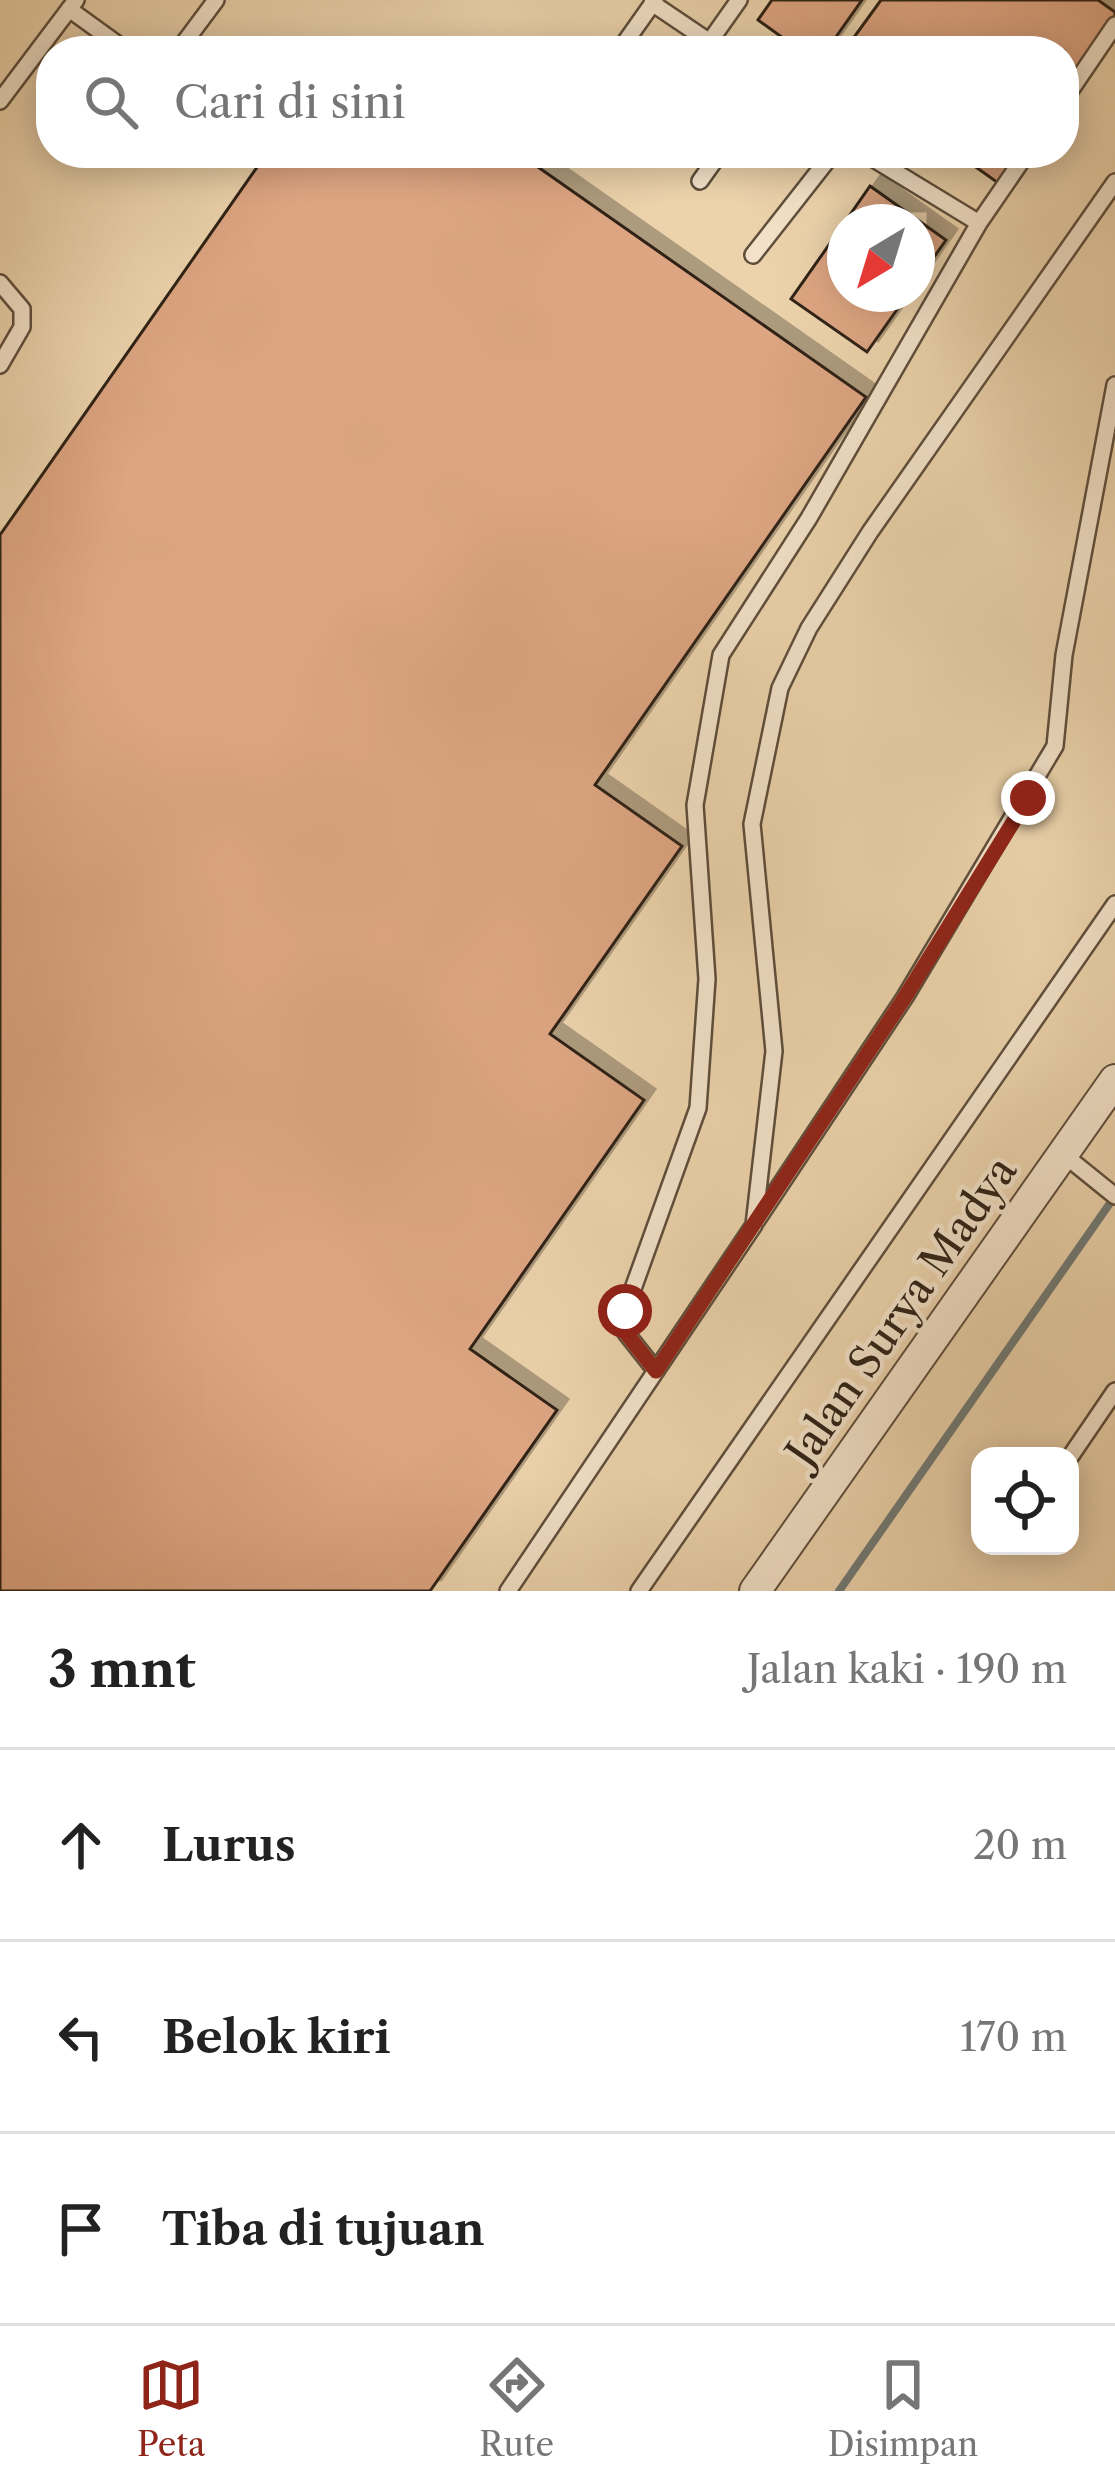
<!DOCTYPE html>
<html lang="id">
<head>
<meta charset="utf-8">
<style>
  :root { --surface:#fff; --page:#f2f2f2; --text:#222; --muted:#767676; --line:#e0e0e0; --accent:#8f2418 }
  body { margin:0; font-family:"Libre Caslon Text",serif; background:var(--page); color:var(--text) }
  .controls { position:absolute; right:36px; bottom:36px; display:grid; overflow:hidden; border-radius:24px; box-shadow:0 6px 30px #0003 }
  .controls button { width:108px; height:108px; display:grid; place-items:center; padding:0; border:0; border-bottom:3px solid var(--line); background:var(--surface); color:var(--text); font:60px sans-serif }
  .compass { position:absolute; left:827px; top:204px; width:108px; height:108px; border-radius:50%; background:var(--surface); box-shadow:0 6px 30px #0003; rotate:218deg }
  .stop { position:absolute; width:36px; height:36px; margin:-27px; border:9px solid #8f2418; border-radius:50%; background:#fff }
  .stop.end { background:#8f2418; border-color:#fff; box-shadow:0 3px 12px #0008 }
  .list { margin:0; padding:0; list-style:none }
  h2 { display:flex; justify-content:space-between; align-items:center; height:156px; margin:0; padding:0 48px; font-size:51px }
  h2 small { font-size:39px; font-weight:400; color:var(--muted) }
  .list li { display:grid; grid-template-columns:78px 1fr auto; gap:36px; align-items:center; box-sizing:border-box; height:192px; padding:0 48px; border-top:3px solid var(--line) }
  .list b { display:block; font-size:45px; white-space:nowrap }
  .list em { font-size:39px; font-style:normal; color:var(--muted) }
  .icon { flex:none; width:66px; height:66px; fill:none; stroke:currentColor; stroke-width:2; stroke-linecap:round; stroke-linejoin:round }
  .map { position:relative; flex:none; width:1115px; height:1591px; overflow:hidden }
  .search { position:absolute; background:var(--surface); box-shadow:0 6px 30px #0003; left:36px; right:36px; top:36px; height:132px; display:flex; align-items:center; gap:30px; box-sizing:border-box; padding:0 42px; border-radius:48px; color:var(--muted); font-size:45px }
  .sheet { height:732px; background:var(--surface) }
  nav { display:flex; justify-content:space-around; align-items:center; box-sizing:border-box; height:168px; border-top:3px solid var(--line); background:var(--surface); font-size:33px; color:var(--muted) }
  nav a { display:grid; justify-items:center; gap:6px }
  nav .on { color:var(--accent) }
  .map>svg:first-child { display:block }
  .lines { fill:none; stroke-linecap:round; stroke-linejoin:round }
  .stream { stroke:#717a76; stroke-width:8 }
  .building { fill:#dda582; stroke:#2f2217; stroke-width:3; filter:url(#shadow) }
  .service-casing { stroke:#5e4e3c; stroke-width:20 }
  .minor-casing { stroke:#5e4e3c; stroke-width:34 }
  .service { stroke:#f3e2c9; stroke-width:15 }
  .minor { stroke:#f3e2c9; stroke-width:30 }
  .route { stroke:#8f2418; stroke-width:15 }
  .labels { text-anchor:middle; stroke-width:9; stroke-linejoin:round; paint-order:stroke }
  .street-label { font-size:42px; fill:#2f2217; stroke:#f3e2c9 }
</style>
</head>
<body>
<div class="map">
<svg width="1115" height="1591" viewBox="0 0 1115 1591">
  <defs>
    <filter id="shadow"><feDropShadow dx="11" dy="-11" stdDeviation="0" flood-color="#0004"/></filter>
  </defs>
  <rect width="100%" height="100%" fill="#ecd3ac"/>
  <filter id="stains"><feTurbulence type="fractalNoise" baseFrequency=".00167" numOctaves="4"/><feColorMatrix values="0 0 0 0 .2 0 0 0 0 .09 0 0 0 0 .02 0 0 0 .5 -.17"/></filter>
  <radialGradient id="worn" r=".72"><stop offset=".6" stop-color="#630" stop-opacity="0"/><stop offset="1" stop-color="#630" stop-opacity=".3"/></radialGradient>
  <g class="lines">
    <path class="stream" d="M839 1591 1115 1196"/>
  </g>
  <path class="building" d="M772 0H862L826 51H801L758 20Z
    M881 0H1098L1115 12V25L1064 97V51H844Z
    M267 153H518L866 397 595 785 682 846 550 1034 644 1100 470 1349 557 1410 430 1591H0V535Z
    M956 153H1024L1001 185Z
    M870 186 946 240 917 281V222H845Z
    M845 222V294H908L867 352 791 299Z"/>
  <g class="lines">
    <g class="service-casing">
      <path id="service" d="M652 3 723 51
        M69 9 127 51
        M178 51 216 0
        M619 51 655 0
        M703 51 739 0
        M1064 100 1115 25
        M0 101 76 0
        M864 153 979 223
        M700 181 720 153
        M753 255 833 153
        M0 283 22 309V327L0 365
        M1063 1154 1115 1196
        M757 1220 905 997 1055 746 1064 655 1115 385
        M656 1371 626 1333 625 1311 698 1108 707 979 695 805 721 655 809 518 979 223 1027 153
        M1070 1457 1115 1391
        M508 1591 754 1225 774 1051 752 824 780 688 809 628 870 532 1115 182
        M639 1591 1115 904"/>
    </g>
    <g class="minor-casing">
      <path id="minor" d="M755 1591 1115 1080"/>
    </g>
    <use href="#service" class="service"/>
    <use href="#minor" class="minor"/>
  </g>
  <g class="lines">
    <path class="route" d="M625 1311 626 1333 656 1371 905 997 1028 798"/>
  </g>
  <g class="labels">
    <g class="street-label">
      <text transform="translate(901 1311) rotate(-55)" y="15">Jalan Surya Madya</text>
    </g>
  </g>
  <rect width="100%" height="100%" filter="url(#stains)"/>
  <rect width="100%" height="100%" fill="url(#worn)"/>
</svg>
<div class="controls">
<button><svg class="icon" aria-label="locate" viewBox="0 0 24 24"><circle cx="12" cy="12" r="6"/><path d="M12 2v4M12 18v4M2 12h4M18 12h4"/></svg></button>
</div>
<svg class="compass" viewBox="-18 -18 36 36"><path d="M0-13l5 13h-10z" fill="#e53935"/><path d="M0 13l5-13h-10z" fill="#767676"/></svg>
<div class="stop" style="left:625px;top:1311px"></div>
<div class="stop end" style="left:1028px;top:798px"></div>
<div class="search"><svg class="icon" aria-label="search" viewBox="0 0 24 24"><circle cx="10" cy="10" r="6"/><path d="M15 15l6 6"/></svg>Cari di sini</div>
</div>
<section class="sheet">
<h2>3 mnt<small>Jalan kaki · 190 m</small></h2>
<ul class="list">
<li><svg class="icon" aria-label="ahead" viewBox="0 0 24 24"><path d="M12 20V5M6 11l6-6 6 6"/></svg><div><b>Lurus</b></div><em>20 m</em></li>
<li><svg class="icon" aria-label="left" viewBox="0 0 24 24"><path d="M17 20v-9H6M10 6l-5 5 5 5"/></svg><div><b>Belok kiri</b></div><em>170 m</em></li>
<li><svg class="icon" aria-label="arrive" viewBox="0 0 24 24"><path d="M6 21V4h12l-3 4 3 4H6"/></svg><div><b>Tiba di tujuan</b></div></li>
</ul>
</section>
<nav>
<a class="on"><svg class="icon" aria-label="map" viewBox="0 0 24 24"><path d="M3 6l6-2 6 2 6-2v14l-6 2-6-2-6 2zM9 4v14M15 6v14"/></svg>Peta</a>
<a><svg class="icon" aria-label="directions" viewBox="0 0 24 24"><path d="M12 3l9 9-9 9-9-9zM9 14v-3h6M13 9l2 2-2 2"/></svg>Rute</a>
<a><svg class="icon" aria-label="saved" viewBox="0 0 24 24"><path d="M7 4h10v16l-5-4-5 4z"/></svg>Disimpan</a>
</nav>
</body>
</html>
